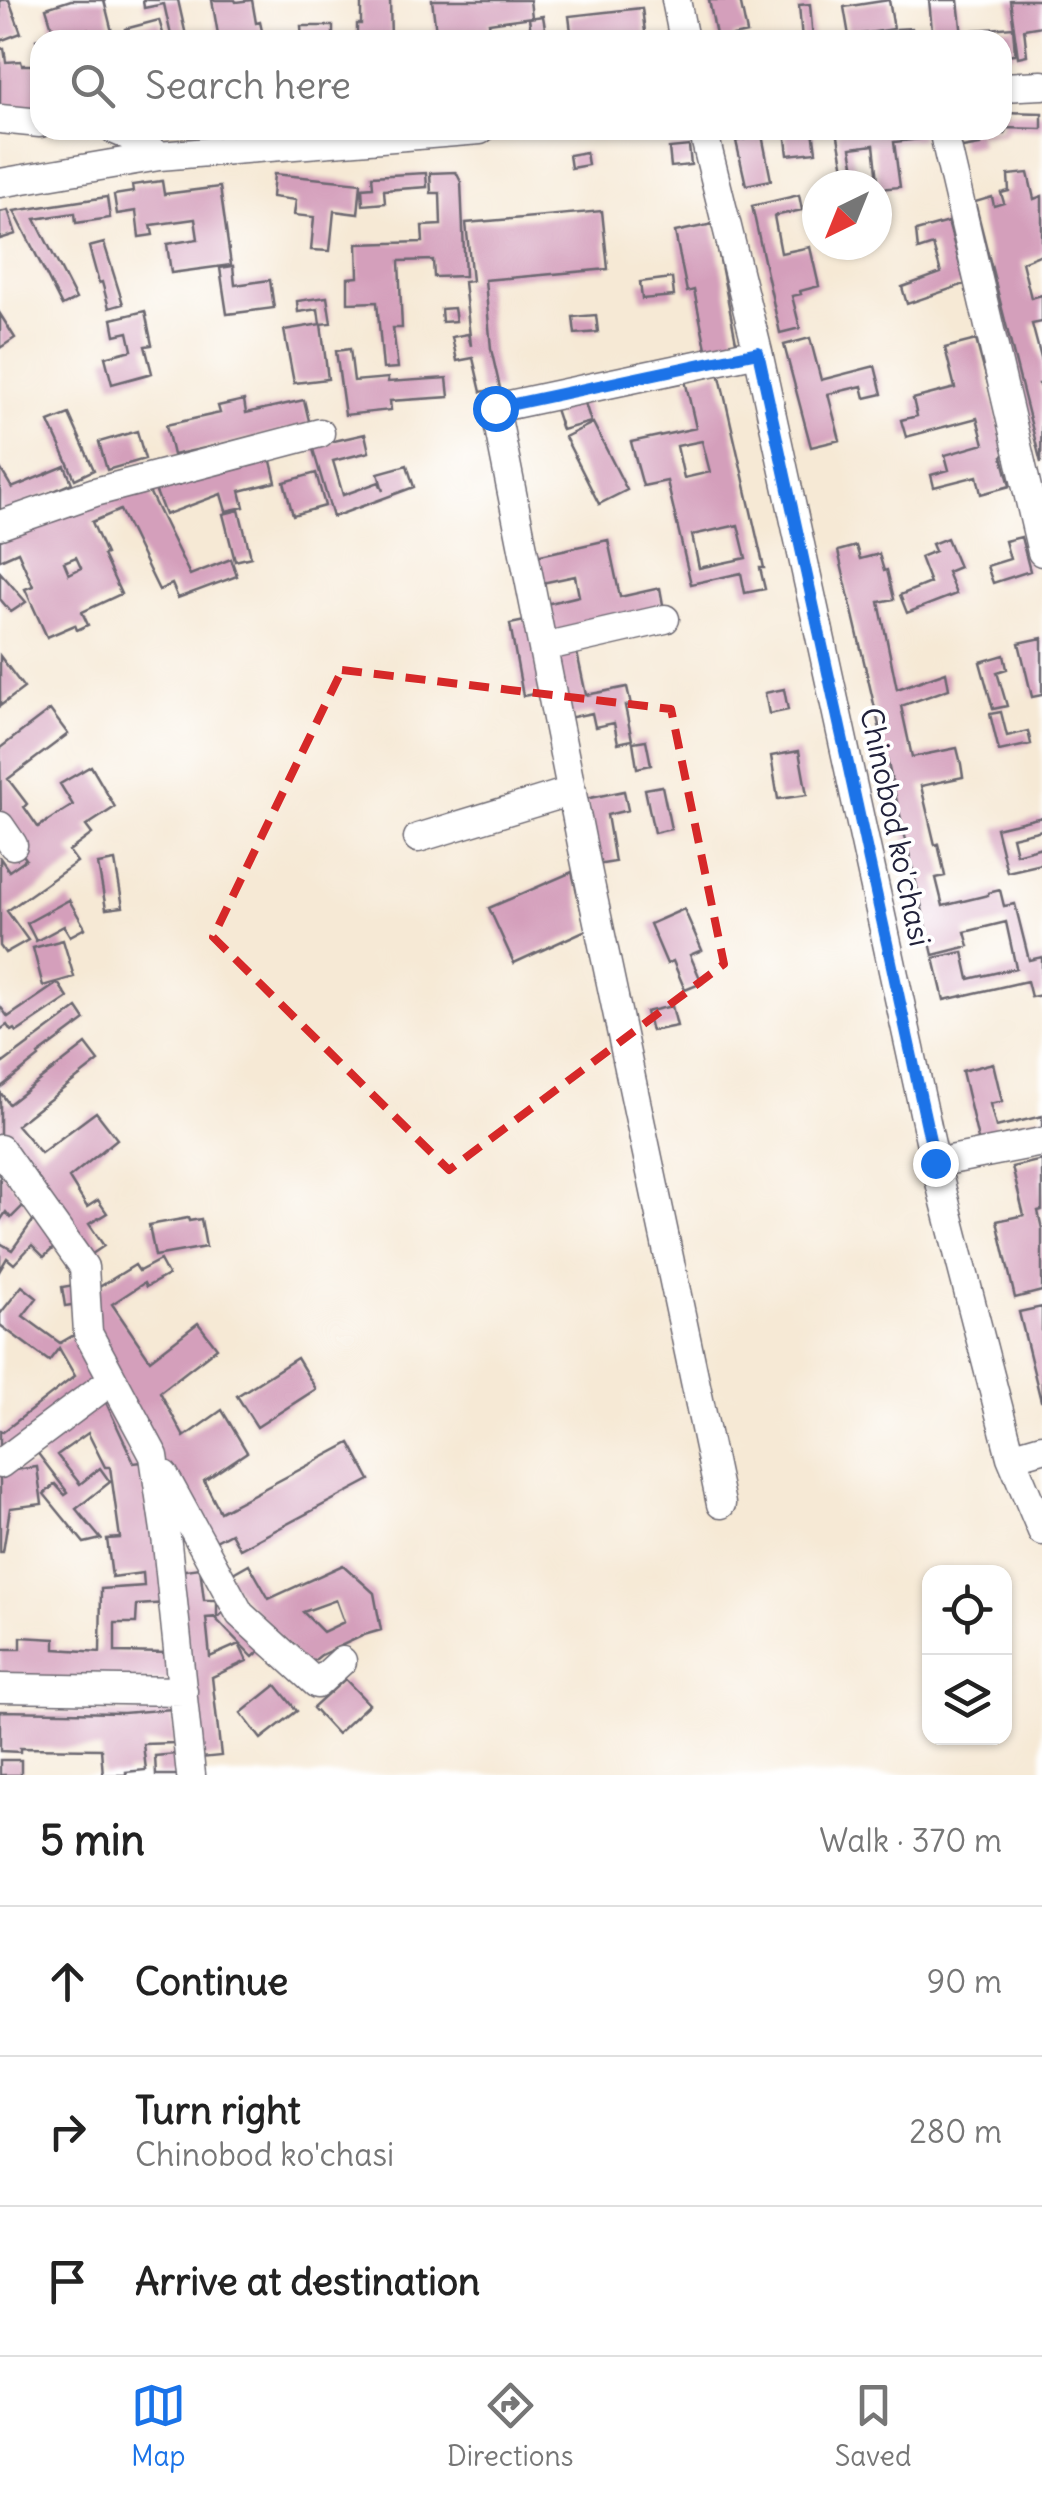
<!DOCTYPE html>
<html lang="en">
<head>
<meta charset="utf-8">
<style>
  :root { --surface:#fff; --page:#f2f2f2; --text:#222; --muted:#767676; --line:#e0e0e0; --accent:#1a73e8 }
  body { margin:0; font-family:Delius,sans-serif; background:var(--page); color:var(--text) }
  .controls { position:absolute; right:30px; bottom:30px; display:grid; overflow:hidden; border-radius:20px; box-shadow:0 2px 8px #0004 }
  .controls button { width:90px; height:90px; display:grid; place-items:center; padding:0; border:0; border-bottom:2px solid var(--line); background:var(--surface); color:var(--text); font:50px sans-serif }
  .compass { position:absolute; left:802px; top:170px; width:90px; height:90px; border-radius:50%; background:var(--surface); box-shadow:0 2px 8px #0004; rotate:223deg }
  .stop { position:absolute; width:30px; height:30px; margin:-22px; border:8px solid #1a73e8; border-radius:50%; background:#fff }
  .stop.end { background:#1a73e8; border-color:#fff; box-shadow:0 2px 10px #0008 }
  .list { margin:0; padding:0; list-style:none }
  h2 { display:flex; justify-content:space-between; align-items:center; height:130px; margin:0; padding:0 40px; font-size:42px }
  h2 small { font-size:32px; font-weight:400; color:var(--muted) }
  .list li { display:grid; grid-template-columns:65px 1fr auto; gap:30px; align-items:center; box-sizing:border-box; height:150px; padding:0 40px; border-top:2px solid var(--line) }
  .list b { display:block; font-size:38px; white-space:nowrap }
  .list p { margin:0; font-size:32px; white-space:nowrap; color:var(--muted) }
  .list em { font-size:32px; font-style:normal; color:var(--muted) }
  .icon { flex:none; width:55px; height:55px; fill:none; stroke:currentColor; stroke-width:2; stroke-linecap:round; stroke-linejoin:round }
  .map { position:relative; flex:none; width:1042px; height:1775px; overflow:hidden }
  .search { position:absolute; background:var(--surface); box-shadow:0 2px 8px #0004; left:30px; right:30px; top:30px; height:110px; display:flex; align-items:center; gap:25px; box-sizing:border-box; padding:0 35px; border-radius:30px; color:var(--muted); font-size:38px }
  .sheet { height:580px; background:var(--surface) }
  nav { display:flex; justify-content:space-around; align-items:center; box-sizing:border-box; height:140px; border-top:2px solid var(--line); background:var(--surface); font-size:28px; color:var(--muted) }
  nav a { display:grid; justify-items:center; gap:5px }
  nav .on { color:var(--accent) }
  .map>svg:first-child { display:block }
  .building { fill:#d49fbb; fill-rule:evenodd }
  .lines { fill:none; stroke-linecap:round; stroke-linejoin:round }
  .minor-casing { stroke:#6c6871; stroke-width:31 }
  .minor { stroke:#fff; stroke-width:28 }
  .route { stroke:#1a73e8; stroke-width:12 }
  .marked { fill:none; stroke:#d62828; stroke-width:8; stroke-dasharray:20 12; stroke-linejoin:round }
  .labels { text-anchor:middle; stroke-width:8; stroke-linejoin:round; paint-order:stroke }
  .street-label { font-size:30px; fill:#22223b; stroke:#fff }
</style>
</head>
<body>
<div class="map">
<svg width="1042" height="1775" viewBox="0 0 1042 1775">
  <rect width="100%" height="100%" fill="#fff"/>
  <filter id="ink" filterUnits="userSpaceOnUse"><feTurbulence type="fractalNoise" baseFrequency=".01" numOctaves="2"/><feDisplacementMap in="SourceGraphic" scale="20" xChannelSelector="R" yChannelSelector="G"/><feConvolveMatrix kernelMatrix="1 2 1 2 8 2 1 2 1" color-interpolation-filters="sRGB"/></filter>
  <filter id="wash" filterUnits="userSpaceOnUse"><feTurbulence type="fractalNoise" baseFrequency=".0048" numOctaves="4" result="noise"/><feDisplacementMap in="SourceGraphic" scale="40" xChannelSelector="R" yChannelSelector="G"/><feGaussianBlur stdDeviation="2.25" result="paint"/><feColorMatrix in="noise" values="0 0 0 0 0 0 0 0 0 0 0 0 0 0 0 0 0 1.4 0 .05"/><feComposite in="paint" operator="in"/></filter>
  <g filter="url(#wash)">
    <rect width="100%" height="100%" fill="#f6e9d5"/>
    <g id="blocks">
      <path class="building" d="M0 0H9L21 33 0 41Z
        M71 0H104L113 36 107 37 108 40H91L88 30 62 40H35L54 34 46 8Z
        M143 0H178L187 40H172L164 4 144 8Z
        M212 0H235L236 2 252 0 256 23 260 22 264 40H219Z
        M361 0H390L391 40H357V24H361Z
        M432 0H530L532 17 489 23 491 34 466 37 467 40H437Z
        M709 0H740L747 33 733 36 734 40H717Z
        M889 0 894 29 849 36 844 7Z
        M929 0H958L962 36 975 34 974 30 1013 27 1015 54 1002 55V40H933Z
        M1010 0H1042V26L1024 29 1027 55 1018 57Z
        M810 4 813 40H802L799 5Z
        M642 8 646 40H572L569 16Z
        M543 16 547 40H532L529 18Z
        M159 20 165 40H128L125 29Z
        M301 26H333V40H302Z
        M912 28 914 40H899L897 29Z
        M4 48 6 62 21 61 22 65H37L40 76V110L0 106V49Z
        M1002 112 1042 113V129L1006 128 1005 134H978L980 145 962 148 957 130H1002Z
        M813 130 816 152 788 155 785 131Z
        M920 130 921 139 894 142 900 187 879 189 874 145 851 148 858 185H847L837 131Z
        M762 135 771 180 746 185 736 141Z
        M689 146 691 165 671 167 669 148Z
        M586 152 588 165 571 168 569 155Z
        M456 172 461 182 465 276 434 277 433 260 399 261 402 328H393L398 368 383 369 377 302 348 303V278L358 277 357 244 423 242 422 226 441 225 440 193H431L430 173Z
        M426 173 427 187 384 190 385 203 363 205 362 188 373 187 372 176Z
        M1028 173 1034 199 1042 196V254L1022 262 1031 298 1042 295V322L1032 324 1042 362V384H1039L1042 395 1041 463 975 202 992 197 994 206 1004 203 1001 193 1009 191 1008 175Z
        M274 174 361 183 358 214 334 211 330 251 311 250 314 217 294 215 296 200 272 197Z
        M162 181 164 194 220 187 231 265 171 273 167 244 198 239 195 219 151 225 153 235 139 237 136 211 117 214 114 195 133 192 132 185Z
        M799 195 802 210 774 216 781 253 810 247 819 286 800 291 801 294 792 296 800 328 780 333 752 206Z
        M107 197 110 218 76 223 75 213 35 219 76 299 62 306 14 211Z
        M8 210 16 234 0 239V212Z
        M602 211 608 269 485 280 491 349 500 388 481 392 473 358 457 361 452 337 468 334 471 346 464 282 472 281 466 223Z
        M948 222 965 284 907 304 902 287 941 273 933 245 918 250 916 231Z
        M713 224 737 347 707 353 694 290 687 292 675 232Z
        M104 243 123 304 109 308 102 282 99 283 89 247Z
        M233 266 235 285 270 280 274 308 227 314 220 268Z
        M672 278 674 296 642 299 640 282Z
        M327 297 331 323 320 324 318 309 298 312 297 301Z
        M454 308 456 321 442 322 441 309Z
        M145 311 152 345 145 346 152 373 112 384 105 357 132 350 128 332 115 335 112 319Z
        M0 314 15 338 0 348Z
        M596 315 598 332 575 334 573 317Z
        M321 324 328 379 294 383 284 330Z
        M810 338 821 380 875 366 882 394 865 398 862 386 828 394 840 440 811 447 784 345Z
        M976 340 1007 454 1002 456 1010 486 981 494 977 476 934 487 931 475 949 470 945 455 984 444 977 418 906 437 901 420 917 416 913 399 955 388 945 348Z
        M350 349 354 381 388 378V382L447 378 449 397 390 401 391 410 345 415 336 351Z
        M719 372 764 568H760L765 589 745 593 741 573 691 584 667 481 643 486 631 442 696 428 685 380ZM702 441 710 472 684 478 677 446ZM738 525 746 558 699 568 692 535Z
        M244 400 246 413 304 400 310 425 173 455 166 425 220 413 218 406Z
        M585 403 591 422 562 430 555 409Z
        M69 414 94 470 75 479 49 422Z
        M593 423 627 490 599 504 565 437Z
        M137 431 145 459 107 470 99 442Z
        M365 434 369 452 333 461 343 495 379 482 383 491 378 473 407 465 414 487 333 517 312 446Z
        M269 453 276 482 240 491 244 507 226 511 221 494 165 515 155 489Z
        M65 466 72 483 0 515V468L12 488Z
        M316 473 325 506 293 515 284 482Z
        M144 481 190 575 231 559 237 576 178 598 172 584 159 590 120 510 92 522 106 554 103 555 121 594 82 612 88 625 77 630 75 625 47 637 25 589 33 586 18 552 0 560V540L83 503ZM76 557 81 568 69 574 64 562Z
        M239 510 251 557 235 561 223 514Z
        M1021 537 1030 571 993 583 987 566 1010 559 1005 541Z
        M947 538 959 567 947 572 956 594 907 613 900 595 930 583 920 557 935 551 932 544Z
        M608 540 620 597 660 588 664 610 553 634 546 604 579 596 575 576 542 583 536 556Z
        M856 546 860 559 879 554 884 571 887 570 894 599 879 602 897 689 946 672 949 689 901 706 912 757 957 748 961 764 963 777 921 786 935 845 938 844 945 876 936 878 943 906 988 895V893L1000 890 1004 906 1015 904 1029 960 1042 957V995L1031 997 1027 981 944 1000 934 958 963 952 969 979 1016 968 1006 922 965 932 969 946 933 955 838 551Z
        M0 572 26 602 11 612 0 599Z
        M530 620 544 692 523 696 510 624Z
        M1042 638V695L1032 697 1019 643Z
        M576 648 586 695 627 687 631 705 625 706 632 740 618 743 614 723 595 727 592 713 568 718 555 652Z
        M1004 655 1007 669 997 672 1007 706 993 709 980 662Z
        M0 656 24 688 0 706Z
        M784 689 788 710 769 714 765 693Z
        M50 710 68 734 8 779 27 804 24 807 38 827 73 805 60 784 91 766 115 807 86 826 92 834 69 851 77 862 7 911 28 940 5 953 0 946V858L9 871 26 859 1 824 0 748Z
        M1001 712 1007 736 1028 731 1031 744 999 751 990 714Z
        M646 740 651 765 637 768 633 742Z
        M799 751 807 795 778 799 771 756Z
        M662 786 671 829 654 833 645 789Z
        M624 791 628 810 607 815 615 862 596 865 585 799Z
        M1042 817V830L1012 837 1016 854 1042 847V864L1007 872 996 828Z
        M115 861 123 907 106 909 98 864Z
        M572 872 586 930 514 963 489 908Z
        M69 900 85 928 70 936 64 926 36 941 27 923Z
        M684 909 702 950 690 955 702 983 685 990 673 961 667 964 650 924Z
        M63 940 74 977 43 986 33 948Z
        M58 983 68 998 17 1032 15 1029 11 1031 7 1025 0 1030V1006L8 1017Z
        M672 1006 677 1026 651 1031 646 1012Z
        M77 1008 85 1020 38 1055 39 1057 0 1088V1060L3 1063Z
        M86 1044 99 1061 17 1125 41 1153 96 1112 117 1139 69 1178 87 1207 98 1200 107 1213 89 1224 104 1246 86 1258 38 1180 0 1135V1092L9 1104Z
        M993 1063 1002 1101 990 1104 996 1127 1042 1116V1133L980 1148 962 1071Z
        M1042 1160V1210L1038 1211 1042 1229V1291L1015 1298 997 1221 1024 1215 1012 1167Z
        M0 1168 26 1203 11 1218 6 1212 0 1221Z
        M37 1215 62 1240 44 1257 32 1245 14 1264 7 1258 0 1270V1243L12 1250Z
        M188 1218 189 1221 201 1219 206 1247 155 1256 149 1225Z
        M160 1260 168 1275 146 1287 144 1283 112 1304 150 1360 198 1323 217 1348 160 1392 184 1437 222 1410 247 1452 204 1481 220 1512 350 1443 370 1480 240 1549 231 1533 206 1546 94 1334 93 1291 135 1265 139 1271Z
        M81 1284 84 1303 65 1306 62 1287Z
        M22 1286 37 1298 23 1316 60 1343 74 1335 103 1381 0 1461V1430L3 1432 75 1376 59 1348 49 1361 0 1325V1314Z
        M1042 1307V1401H1041L1019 1312Z
        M297 1358 316 1389 257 1427 237 1396Z
        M103 1396 134 1463 142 1462 148 1510 158 1509 167 1603 137 1605 136 1623H115V1652L169 1653V1681L0 1680V1649H21V1637L55 1639V1649L100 1652 101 1589 144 1586 143 1573 112 1577 107 1539 120 1538 110 1467H105L88 1433 57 1455 80 1484 100 1468 110 1482 76 1509 101 1539 84 1543 44 1494 55 1484 65 1495 68 1493 33 1447Z
        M37 1467 42 1504 10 1508 3 1552H0V1472Z
        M249 1564 269 1599 343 1565 374 1593 381 1630 364 1635 321 1655 305 1668 226 1577ZM336 1600 344 1622 323 1632 303 1612Z
        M200 1568 204 1600H217V1617L206 1618 210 1657 239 1644 247 1661 212 1677 221 1756 201 1758 178 1571Z
        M229 1607 266 1645 253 1657 216 1619Z
        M345 1679 369 1704 337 1734 313 1708Z
        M276 1685 297 1711 261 1739 241 1713Z
        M172 1709 175 1743 143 1744 146 1770 126 1772V1775H103L101 1749 20 1748V1752L0 1751V1711L123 1713Z
        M176 1754 178 1775H156L155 1756Z
        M0 1760H21V1775H0Z"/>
    </g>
  </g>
  <g filter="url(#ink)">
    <use href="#blocks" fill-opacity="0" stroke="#6c6871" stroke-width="2.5"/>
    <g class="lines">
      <g class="minor-casing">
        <path id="minor" d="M676 0 684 40
          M1002 87 1042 85
          M0 119 40 123
          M115 130 136 139 159 156
          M703 130 758 352 935 1163 1011 1457 1042 1531
          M943 130 1042 552
          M0 183 159 156 480 130
          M0 525 95 492 320 433
          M543 647 665 619
          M0 826 13 845
          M418 838 572 791
          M0 1149 84 1267 88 1333 154 1456 167 1544 191 1775
          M935 1163 1042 1142
          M1011 1457 1042 1448
          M0 1464 112 1380
          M164 1475 240 1614 317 1684 342 1661
          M721 1504 588 874 495 408 758 352
          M0 1688 183 1691"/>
      </g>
      <use href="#minor" class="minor"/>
    </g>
  </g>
  <g class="lines" filter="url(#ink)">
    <path class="route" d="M495 408 758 352 935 1163"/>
  </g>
  <path class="marked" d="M342 670 671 709 724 964 449 1170 213 937Z"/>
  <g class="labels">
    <g class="street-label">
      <text transform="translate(895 827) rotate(78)" y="10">Chinobod ko'chasi</text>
    </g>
  </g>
</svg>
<div class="controls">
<button><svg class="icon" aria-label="locate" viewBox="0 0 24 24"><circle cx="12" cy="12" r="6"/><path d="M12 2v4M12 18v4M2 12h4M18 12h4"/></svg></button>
<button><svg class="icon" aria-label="layers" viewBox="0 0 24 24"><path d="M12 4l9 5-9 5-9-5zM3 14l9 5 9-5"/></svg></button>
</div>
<svg class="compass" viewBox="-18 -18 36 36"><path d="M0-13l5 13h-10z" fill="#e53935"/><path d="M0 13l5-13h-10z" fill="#767676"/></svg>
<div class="stop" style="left:495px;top:408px"></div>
<div class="stop end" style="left:935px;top:1163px"></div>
<div class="search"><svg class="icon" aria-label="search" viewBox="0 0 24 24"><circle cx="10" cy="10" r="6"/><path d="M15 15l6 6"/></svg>Search here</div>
</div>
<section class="sheet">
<h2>5 min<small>Walk · 370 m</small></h2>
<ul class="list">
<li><svg class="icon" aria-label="ahead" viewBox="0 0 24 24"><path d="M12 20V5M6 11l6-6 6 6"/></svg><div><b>Continue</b></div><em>90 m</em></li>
<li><svg class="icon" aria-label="right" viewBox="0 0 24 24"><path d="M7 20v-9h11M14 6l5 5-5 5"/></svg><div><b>Turn right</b><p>Chinobod ko'chasi</p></div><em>280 m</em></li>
<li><svg class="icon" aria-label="arrive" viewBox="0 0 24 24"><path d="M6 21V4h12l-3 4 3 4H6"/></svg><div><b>Arrive at destination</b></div></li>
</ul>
</section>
<nav>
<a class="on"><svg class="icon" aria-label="map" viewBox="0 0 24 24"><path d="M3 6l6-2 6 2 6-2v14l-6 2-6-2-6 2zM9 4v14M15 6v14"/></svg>Map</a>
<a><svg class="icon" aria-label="directions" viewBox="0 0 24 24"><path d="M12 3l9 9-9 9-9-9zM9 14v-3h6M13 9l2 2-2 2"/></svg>Directions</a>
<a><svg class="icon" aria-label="saved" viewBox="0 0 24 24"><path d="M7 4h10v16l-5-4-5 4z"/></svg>Saved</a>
</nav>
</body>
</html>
